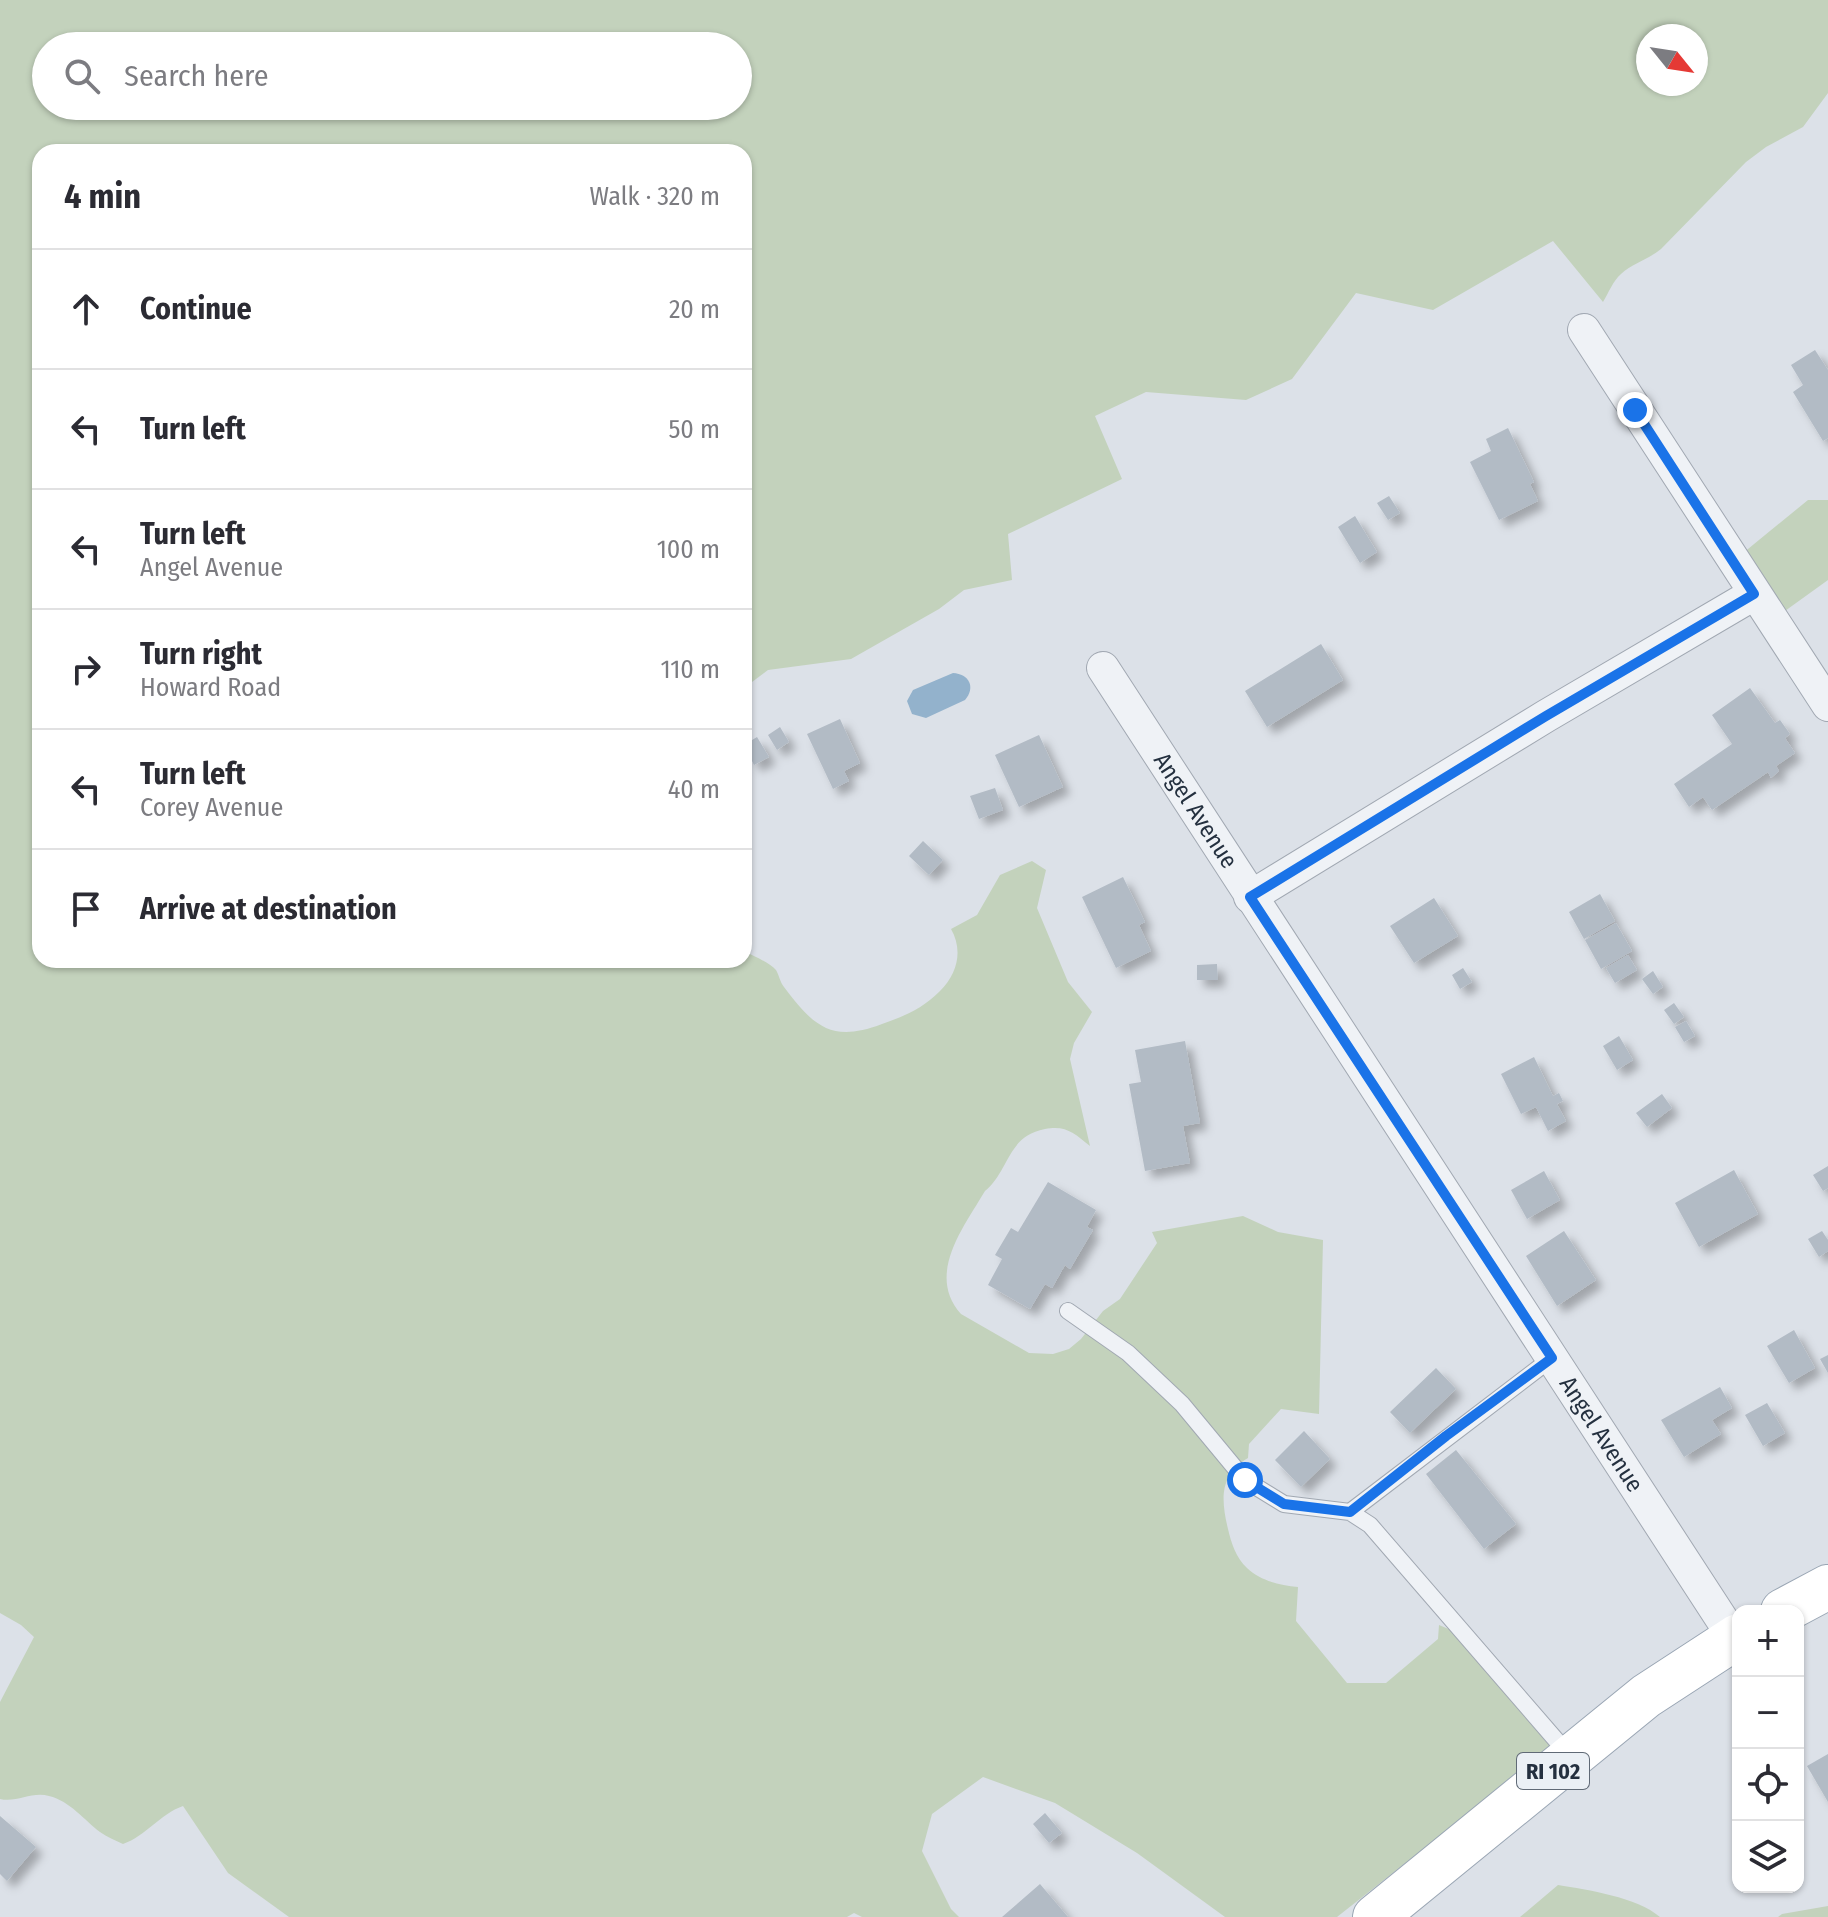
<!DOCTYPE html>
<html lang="en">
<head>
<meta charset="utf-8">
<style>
  :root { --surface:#fff; --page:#f7f7f7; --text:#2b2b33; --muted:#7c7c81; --line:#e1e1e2 }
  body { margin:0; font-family:"Fira Sans Condensed",sans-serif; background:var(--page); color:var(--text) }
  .controls { position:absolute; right:24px; bottom:24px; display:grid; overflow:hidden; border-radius:16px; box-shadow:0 2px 6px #0004 }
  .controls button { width:72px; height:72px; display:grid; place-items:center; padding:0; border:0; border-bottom:2px solid var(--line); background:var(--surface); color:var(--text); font:40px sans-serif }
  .compass { position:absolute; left:1636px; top:24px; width:72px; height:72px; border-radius:50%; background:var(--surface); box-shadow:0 2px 6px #0004; rotate:120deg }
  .stop { position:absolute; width:24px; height:24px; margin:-18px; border:6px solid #1a73e8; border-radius:50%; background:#fff }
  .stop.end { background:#1a73e8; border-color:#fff; box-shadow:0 2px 8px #0008 }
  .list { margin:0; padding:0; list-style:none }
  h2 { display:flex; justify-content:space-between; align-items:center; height:104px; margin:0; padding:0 32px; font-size:34px }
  h2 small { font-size:26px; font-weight:400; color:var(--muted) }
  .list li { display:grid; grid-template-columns:52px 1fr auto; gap:24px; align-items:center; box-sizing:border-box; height:120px; padding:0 32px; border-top:2px solid var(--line) }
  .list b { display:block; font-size:30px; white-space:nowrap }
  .list p { margin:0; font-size:26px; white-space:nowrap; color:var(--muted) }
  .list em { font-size:26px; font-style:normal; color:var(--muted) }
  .icon { flex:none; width:44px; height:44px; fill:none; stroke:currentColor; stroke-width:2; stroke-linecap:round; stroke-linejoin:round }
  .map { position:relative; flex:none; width:1828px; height:1917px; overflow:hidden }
  .search { position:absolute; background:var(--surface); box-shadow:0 2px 6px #0004; left:32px; top:32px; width:720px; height:88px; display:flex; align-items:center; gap:20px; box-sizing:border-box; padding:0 28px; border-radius:44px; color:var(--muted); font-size:30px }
  .panel { position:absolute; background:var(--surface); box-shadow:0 2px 6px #0004; left:32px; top:144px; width:720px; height:824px; border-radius:24px }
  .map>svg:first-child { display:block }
  .green { fill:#c3d2bc; fill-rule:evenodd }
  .water { fill:#93b2cc }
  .building { fill:#b2bbc5; filter:url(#shadow) }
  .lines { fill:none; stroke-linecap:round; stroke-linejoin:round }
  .service-casing { stroke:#a1a8b2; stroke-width:18 }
  .minor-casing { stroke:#a1a8b2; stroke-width:34 }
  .primary-casing { stroke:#9aa6b4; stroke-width:46 }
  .service { stroke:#eff2f6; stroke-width:16 }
  .minor { stroke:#eff2f6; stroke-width:32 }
  .primary { stroke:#fff; stroke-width:44 }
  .route { stroke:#1a73e8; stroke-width:10 }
  .labels { text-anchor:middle; stroke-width:6; stroke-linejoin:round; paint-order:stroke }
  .shield { fill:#ebf0f5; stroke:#606a76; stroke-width:2 }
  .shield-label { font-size:22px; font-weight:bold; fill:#24303f }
  .street-label { font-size:24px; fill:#24303f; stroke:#ebf0f5 }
</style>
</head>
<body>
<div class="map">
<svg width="1828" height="1917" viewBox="0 0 1828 1917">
  <defs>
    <filter id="shadow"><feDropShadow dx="7" dy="7" stdDeviation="4" flood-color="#0004"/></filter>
  </defs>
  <rect width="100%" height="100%" fill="#dce1e8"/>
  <path class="green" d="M0 0H1828V93L1803 127 1766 147 1746 162 1661 249C1649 259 1633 263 1621 274 1613 281 1609 292 1603 302L1553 241 1433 310 1356 293 1292 379 1246 400 1146 392 1095 416 1122 479 1008 534 1012 580 964 590 939 609 851 659 768 670 744 688V152H40V960H744V951C753 956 769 962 776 970 779 975 780 982 784 987 814 1027 832 1043 882 1024 905 1016 922 1009 940 991 958 973 963 950 951 929L977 915 1000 875 1032 861 1046 870 1037 908 1068 982 1092 1012 1074 1043 1070 1059 1090 1146C1074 1133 1066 1125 1045 1129 1007 1136 1010 1170 985 1191 963 1228 926 1275 961 1314L1029 1353 1053 1354 1069 1349 1081 1339 1103 1311 1120 1299 1157 1243 1152 1232 1243 1216 1278 1232 1323 1240 1319 1414 1281 1409 1249 1444 1248 1458C1219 1475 1221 1500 1228 1529 1231 1542 1236 1558 1247 1568 1261 1581 1279 1585 1298 1587L1296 1621 1347 1683H1386L1438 1639 1439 1625 1470 1638 1559 1742 1337 1917H1225L1137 1853 1055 1803 983 1777 932 1814 922 1851 951 1909 959 1917H862L854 1913 847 1917H289L228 1873 183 1806C160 1814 146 1836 123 1844 115 1840 107 1837 100 1832 84 1820 70 1801 49 1796 32 1791 17 1803 0 1799V1702L34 1637 21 1625 0 1613ZM1648 36H1696V84H1648ZM46 46H738V106H46Z
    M1808 500H1828V580L1774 619 1737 558Z
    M1558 1885C1588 1890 1637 1897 1660 1917H1520Z
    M1828 1906V1917H1778L1782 1914Z"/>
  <path class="water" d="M953 673C969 674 976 687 965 700L926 718 912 714 907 701 913 690Z"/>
  <path class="building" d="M1815 350 1828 370V438L1823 441 1793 392 1803 385 1791 365Z
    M1508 428 1534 482 1530 484 1538 501 1499 520 1470 462 1491 451 1486 439Z
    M1389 496 1400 513 1388 520 1377 503Z
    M1355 516 1377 552 1360 563 1338 527Z
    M1321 644 1343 680 1267 727 1245 691Z
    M1750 688 1775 723 1780 720 1790 734 1785 738 1795 753 1776 766 1779 771 1771 778 1768 772 1712 810 1703 797 1689 807 1674 784 1732 744 1712 715Z
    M840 719 860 763 844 771 849 781 833 789 807 734Z
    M780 727 789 742 777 750 768 735Z
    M1039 735 1063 787 1019 807 995 755Z
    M757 737 769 757 754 765 744 745Z
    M995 788 1003 810 979 819 970 796Z
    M923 841 943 860 929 875 909 856Z
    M1123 877 1145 922 1139 925 1151 951 1116 968 1082 897Z
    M1600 894 1615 921 1584 939 1569 912Z
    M1434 898 1458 936 1414 963 1390 926Z
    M1616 923 1632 951 1601 969 1585 940Z
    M1628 955 1637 970 1615 983 1606 968Z
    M1217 964 1218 980H1197V965Z
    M1463 968 1472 982 1460 989 1452 975Z
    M1653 971 1663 987 1653 994 1642 979Z
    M1674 1003 1684 1017 1674 1024 1664 1010Z
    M1686 1021 1695 1036 1684 1042 1675 1027Z
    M1619 1036 1633 1060 1617 1070 1603 1046Z
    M1185 1041 1200 1123 1183 1126 1190 1163 1145 1171 1129 1084 1141 1082 1135 1050Z
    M1534 1057 1553 1096 1559 1093 1563 1101 1557 1104 1566 1121 1548 1131 1536 1107 1521 1114 1501 1074Z
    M1662 1094 1672 1108 1647 1127 1636 1113Z
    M1828 1166V1188L1823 1191 1813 1175Z
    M1734 1170 1758 1214 1699 1247 1675 1203Z
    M1544 1171 1560 1200 1527 1219 1511 1190Z
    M1048 1182 1096 1210 1087 1227 1093 1230 1070 1269 1065 1265 1052 1288 1045 1284 1030 1309 988 1285 1002 1259 995 1255 1011 1228 1018 1232Z
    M1564 1231 1596 1280 1557 1306 1526 1256Z
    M1822 1231 1828 1240V1251L1819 1257 1808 1239Z
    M1794 1330 1815 1368 1789 1383 1767 1346Z
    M1828 1355V1373L1820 1359Z
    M1436 1368 1456 1389 1410 1433 1390 1412Z
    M1720 1387 1732 1408 1712 1420 1721 1434 1684 1457 1661 1420Z
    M1767 1403 1785 1433 1763 1446 1745 1415Z
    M1304 1431 1330 1459 1301 1487 1275 1460Z
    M1456 1450 1516 1524 1484 1549 1426 1474Z
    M1828 1754V1802L1807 1766Z
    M1045 1813 1062 1833 1049 1843 1033 1824Z
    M0 1816 36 1847 7 1881 0 1874Z
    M1040 1884 1068 1917H1002Z"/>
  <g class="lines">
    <g class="service-casing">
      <path id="service" d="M1068 1311 1128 1353 1182 1404 1245 1480 1284 1504 1350 1512 1370 1525 1569 1755
        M1350 1512 1552 1358"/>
    </g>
    <g class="minor-casing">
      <g id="minor">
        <path d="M1584 330 1828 705"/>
        <path id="s1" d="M1103 668 1734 1638"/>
        <path d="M1250 897 1546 716 1754 594"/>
      </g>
    </g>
    <g class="primary-casing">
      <path id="primary" d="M1783 1611 1828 1587
        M1375 1917 1646 1696 1738 1636"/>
    </g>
    <use href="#service" class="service"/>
    <use href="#minor" class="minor"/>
    <use href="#primary" class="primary"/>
  </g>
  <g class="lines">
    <path class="route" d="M1245 1480 1284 1504 1350 1512 1446 1436 1552 1358 1250 897 1546 716 1754 594 1635 410"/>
  </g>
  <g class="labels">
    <rect class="shield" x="1517" y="1753" width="72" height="36" rx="6"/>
    <g class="shield-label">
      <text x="1553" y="1779">RI 102</text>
    </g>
    <g class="street-label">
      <text dy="8" stroke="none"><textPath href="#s1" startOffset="170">Angel Avenue</textPath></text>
      <text dy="8" stroke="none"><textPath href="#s1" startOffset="914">Angel Avenue</textPath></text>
    </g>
  </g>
</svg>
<div class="controls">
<button>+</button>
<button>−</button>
<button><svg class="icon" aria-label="locate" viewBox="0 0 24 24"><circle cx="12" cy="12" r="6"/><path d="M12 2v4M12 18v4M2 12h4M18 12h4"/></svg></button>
<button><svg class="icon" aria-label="layers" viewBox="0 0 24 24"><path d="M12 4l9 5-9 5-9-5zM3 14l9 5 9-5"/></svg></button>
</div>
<svg class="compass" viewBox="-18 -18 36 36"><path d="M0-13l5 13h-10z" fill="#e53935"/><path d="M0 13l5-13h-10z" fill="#7c7c81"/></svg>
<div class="stop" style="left:1245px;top:1480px"></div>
<div class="stop end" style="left:1635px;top:410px"></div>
<div class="search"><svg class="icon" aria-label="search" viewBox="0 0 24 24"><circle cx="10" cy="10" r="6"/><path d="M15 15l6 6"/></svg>Search here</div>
<section class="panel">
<h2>4 min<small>Walk · 320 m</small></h2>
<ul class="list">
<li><svg class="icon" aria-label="ahead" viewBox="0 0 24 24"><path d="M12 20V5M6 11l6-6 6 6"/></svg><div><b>Continue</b></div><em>20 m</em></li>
<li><svg class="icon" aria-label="left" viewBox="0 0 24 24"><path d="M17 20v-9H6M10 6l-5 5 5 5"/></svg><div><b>Turn left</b></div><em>50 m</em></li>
<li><svg class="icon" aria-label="left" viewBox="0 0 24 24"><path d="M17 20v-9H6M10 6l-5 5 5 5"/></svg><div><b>Turn left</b><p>Angel Avenue</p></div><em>100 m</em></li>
<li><svg class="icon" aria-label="right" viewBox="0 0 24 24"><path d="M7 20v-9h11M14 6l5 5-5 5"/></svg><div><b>Turn right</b><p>Howard Road</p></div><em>110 m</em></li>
<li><svg class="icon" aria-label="left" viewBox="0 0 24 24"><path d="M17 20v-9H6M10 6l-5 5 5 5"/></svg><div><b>Turn left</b><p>Corey Avenue</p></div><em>40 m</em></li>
<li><svg class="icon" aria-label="arrive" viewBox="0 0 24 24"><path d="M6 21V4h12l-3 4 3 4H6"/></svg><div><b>Arrive at destination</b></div></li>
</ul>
</section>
</div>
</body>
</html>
